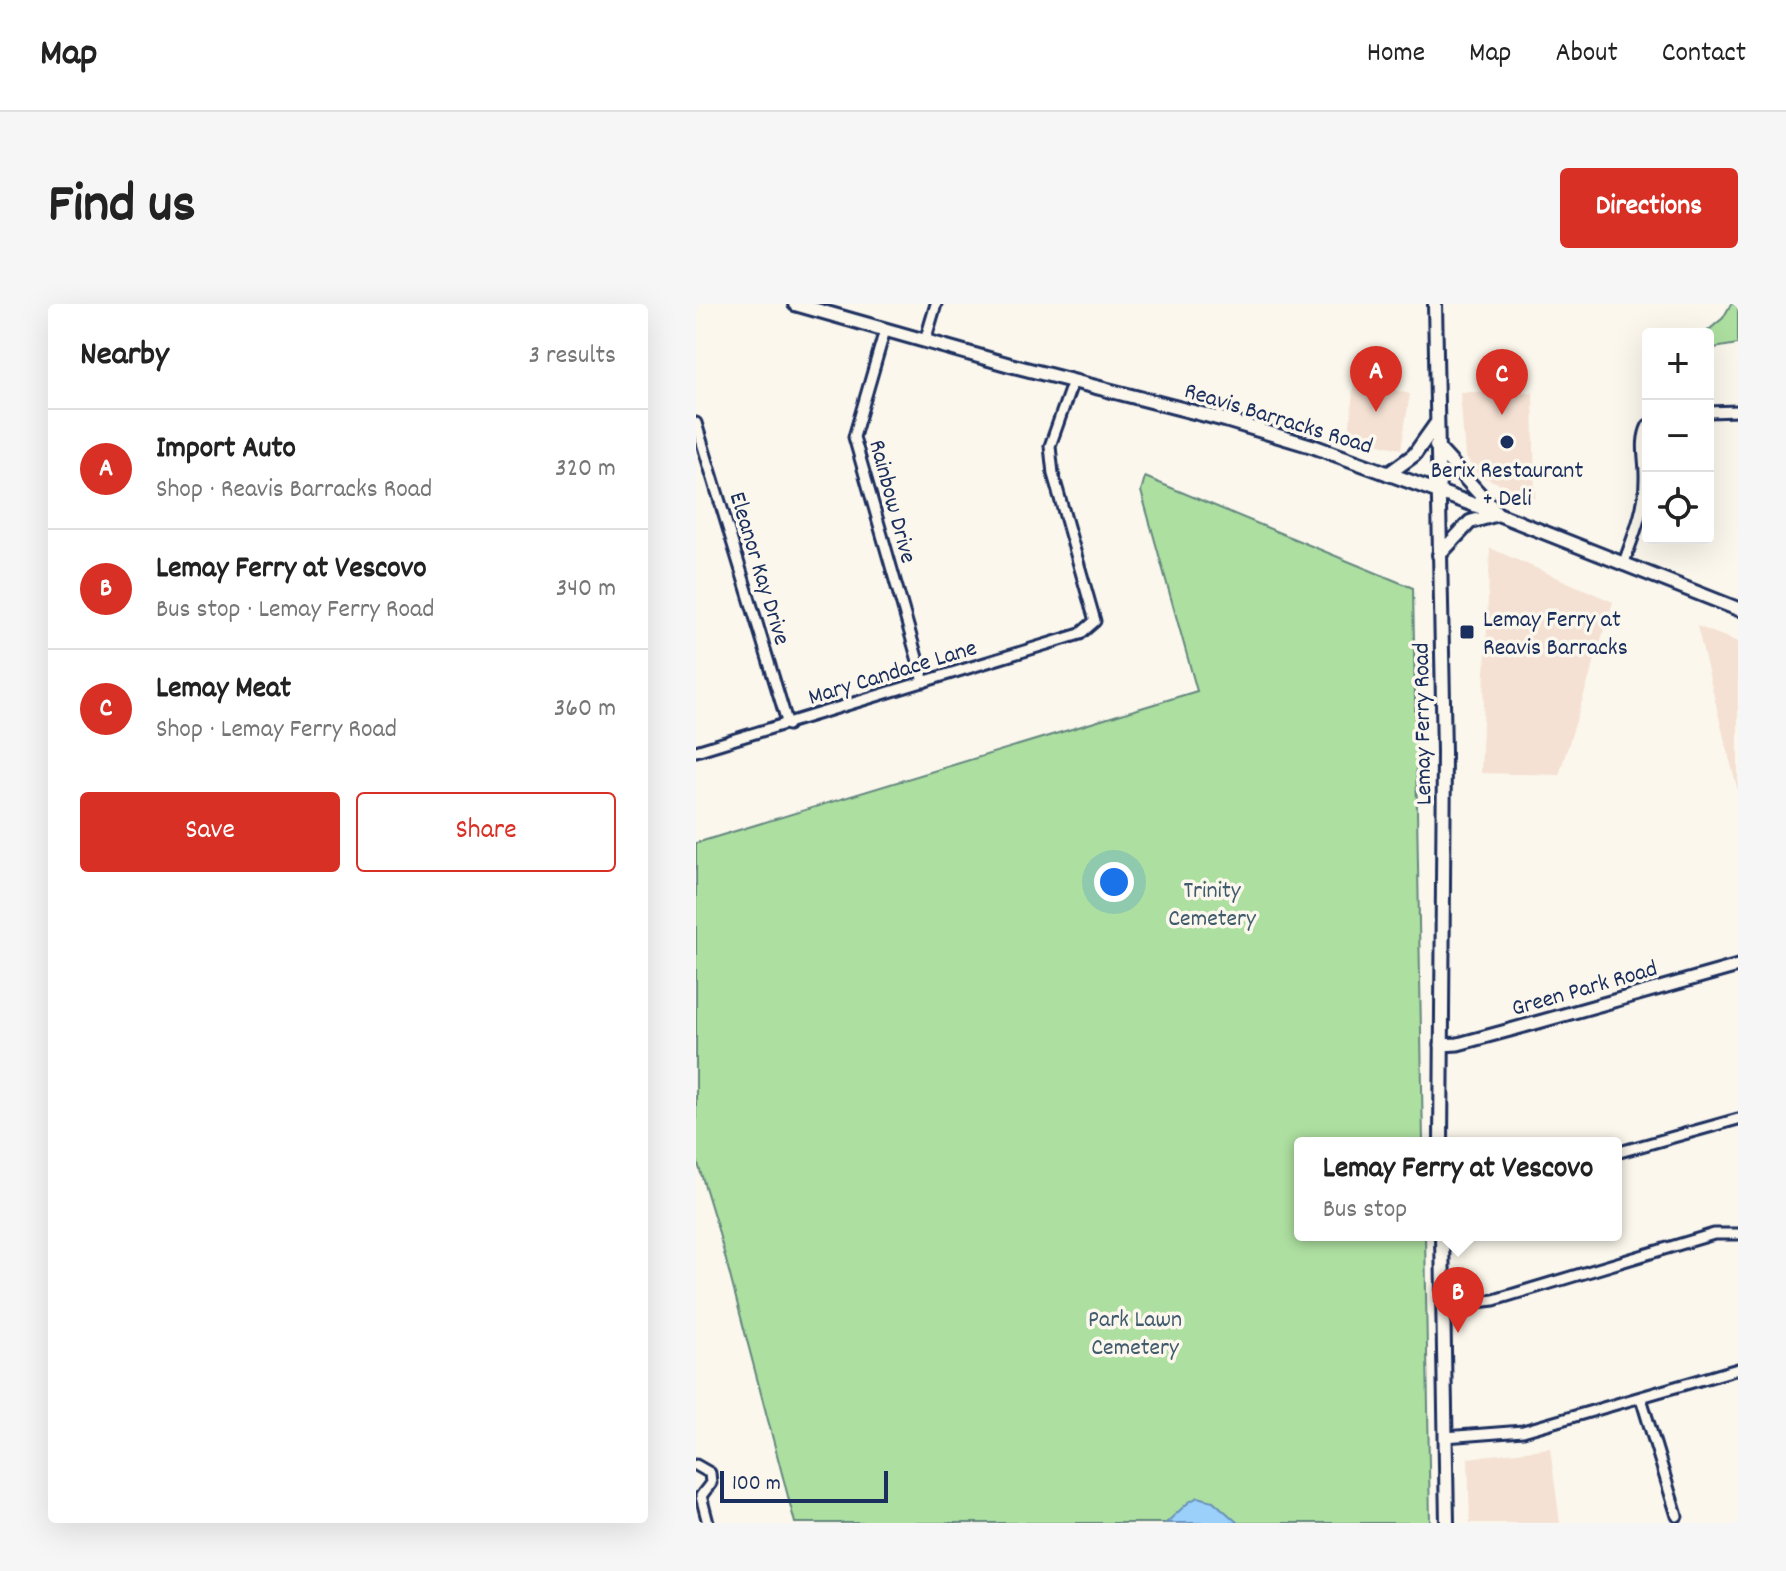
<!DOCTYPE html>
<html lang="en">
<head>
<meta charset="utf-8">
<style>
  :root { --surface:#fff; --page:#f6f6f6; --text:#222; --muted:#767676; --line:#e0e0e0; --accent:#d93025 }
  body { margin:0; font-family:Dekko,sans-serif; background:var(--page); color:var(--text) }
  .controls { position:absolute; right:24px; top:24px; display:grid; overflow:hidden; border-radius:8px; box-shadow:0 8px 32px #0002 }
  .controls button { width:72px; height:72px; display:grid; place-items:center; padding:0; border:0; border-bottom:2px solid var(--line); background:var(--surface); color:var(--text); font:40px sans-serif }
  .scale { position:absolute; left:24px; bottom:20px; width:168px; box-sizing:border-box; padding-left:8px; border:4px solid #1b2f5e; border-top:0; font-size:22px; line-height:28px; white-space:nowrap; color:#1b2f5e; -webkit-text-stroke:6px #fbf7ec; paint-order:stroke }
  .you { position:absolute; left:418px; top:578px; width:28px; height:28px; margin:-20px; border:6px solid #fff; border-radius:50%; background:#1a73e8; box-shadow:0 0 0 12px #1a73e833 }
  .badge { display:grid; place-items:center; width:52px; height:52px; border-radius:50%; background:var(--accent); color:#fff; font-size:26px; font-weight:700 }
  .pin { position:absolute; translate:-50% -66px; filter:drop-shadow(0 2px 4px #0008) }
  .pin::after { content:''; position:absolute; top:42px; width:28px; height:24px; background:inherit; clip-path:polygon(0 0,100% 0,50% 100%) }
  .popup { position:absolute; left:598px; top:833px; width:328px; height:104px; box-sizing:border-box; display:grid; place-content:center; border-radius:8px; background:var(--surface); filter:drop-shadow(0 2px 6px #0005); font-size:26px; white-space:nowrap; color:var(--muted) }
  .popup b { font-size:30px; color:var(--text) }
  .popup::after { content:''; position:absolute; left:50%; top:100%; margin-left:-16px; border:16px solid transparent; border-top-color:var(--surface) }
  .list { margin:0; padding:0; list-style:none }
  h2 { display:flex; justify-content:space-between; align-items:center; height:104px; margin:0; padding:0 32px; font-size:34px }
  h2 small { font-size:26px; font-weight:400; color:var(--muted) }
  .list li { display:grid; grid-template-columns:52px 1fr auto; gap:24px; align-items:center; box-sizing:border-box; height:120px; padding:0 32px; border-top:2px solid var(--line) }
  .list b { display:block; font-size:30px; white-space:nowrap }
  .list p { margin:0; font-size:26px; white-space:nowrap; color:var(--muted) }
  .list em { font-size:26px; font-style:normal; color:var(--muted) }
  .actions { display:flex; gap:16px; padding:24px 32px }
  .actions a { flex:1; padding:18px 0; border:2px solid var(--accent); border-radius:8px; text-align:center; font-size:28px; color:var(--accent) }
  .actions .main { background:var(--accent); color:#fff }
  .icon { flex:none; width:44px; height:44px; fill:none; stroke:currentColor; stroke-width:2; stroke-linecap:round; stroke-linejoin:round }
  .map { position:relative; flex:none; width:1042px; height:1219px; overflow:hidden; border-radius:8px }
  header { display:flex; align-items:center; gap:48px; box-sizing:border-box; height:112px; padding:0 40px; background:var(--surface); border-bottom:2px solid var(--line) }
  header strong { font-size:38px }
  nav { display:flex; gap:44px; margin-inline-start:auto; font-size:28px }
  .intro { display:flex; align-items:center; justify-content:space-between; box-sizing:border-box; height:192px; padding:0 48px }
  h1 { margin:0; font-size:56px }
  .button { padding:20px 36px; border-radius:8px; background:var(--accent); color:#fff; font-size:28px; font-weight:700 }
  main { display:flex; gap:48px; padding:0 48px }
  aside { flex:1; background:var(--surface); border-radius:8px; box-shadow:0 8px 32px #0002 }
  .map>svg:first-child { display:block }
  .built { fill:#f4e1d3 }
  .green { fill:#addfa0; stroke:#64877f; stroke-width:2 }
  .water { fill:#9ad0f9; stroke:#6790bb; stroke-width:2 }
  .lines { fill:none; stroke-linecap:round; stroke-linejoin:round }
  .minor-casing { stroke:#1b2f5e; stroke-width:15 }
  .tertiary-casing { stroke:#1b2f5e; stroke-width:17 }
  .secondary-casing { stroke:#1b2f5e; stroke-width:18 }
  .minor { stroke:#fbf7ec; stroke-width:9 }
  .tertiary { stroke:#fbf7ec; stroke-width:11 }
  .secondary { stroke:#fbf7ec; stroke-width:12 }
  .poi-dot { fill:#1b2f5e; stroke:#fbf7ec; stroke-width:3 }
  .labels { text-anchor:middle; stroke-width:7; stroke-linejoin:round; paint-order:stroke }
  .street-label { font-size:24px; fill:#1b2f5e; stroke:#fbf7ec }
  .poi-label { font-size:24px; fill:#1b2f5e; stroke:#fbf7ec }
  .park-label { font-size:24px; fill:#405b6e; stroke:#fbf7ec }
</style>
</head>
<body>
<header>
<strong>Map</strong>
<nav><a>Home</a><a>Map</a><a>About</a><a>Contact</a></nav>
</header>
<div class="intro"><h1>Find us</h1><a class="button">Directions</a></div>
<main>
<aside>
<h2>Nearby<small>3 results</small></h2>
<ul class="list">
<li><span class="badge">A</span><div><b>Import Auto</b><p>Shop · Reavis Barracks Road</p></div><em>320 m</em></li>
<li><span class="badge">B</span><div><b>Lemay Ferry at Vescovo</b><p>Bus stop · Lemay Ferry Road</p></div><em>340 m</em></li>
<li><span class="badge">C</span><div><b>Lemay Meat</b><p>Shop · Lemay Ferry Road</p></div><em>360 m</em></li>
</ul>
<div class="actions"><a class="main">Save</a><a>Share</a></div>
</aside>
<div class="map">
<svg width="1042" height="1219" viewBox="0 0 1042 1219">
  <rect width="100%" height="100%" fill="#fbf7ec"/>
  <filter id="ink" filterUnits="userSpaceOnUse"><feTurbulence type="fractalNoise" baseFrequency=".0125" numOctaves="2"/><feDisplacementMap in="SourceGraphic" scale="16" xChannelSelector="R" yChannelSelector="G"/><feConvolveMatrix kernelMatrix="1 2 1 2 8 2 1 2 1" color-interpolation-filters="sRGB"/></filter>
  <g filter="url(#ink)">
    <path class="built" d="M658 75 714 90 705 145 653 133Z
      M764 88H837L839 194 782 171 769 152Z
      M794 244 917 298 863 471 785 469Z
      M1001 322 1042 338V487L1030 442Z
      M854 1144 864 1219H774L772 1154Z"/>
    <path class="green" d="M1035 0H1042V40L1012 45V30H1008L1027 14Z
      M449 173 717 284 727 839H604V931H729L734 1219H99L21 922 0 853V539L501 387 445 187Z"/>
    <path class="water" d="M502 1193 517 1197 542 1219H470L493 1198Z"/>
    <g class="lines">
      <g class="minor-casing">
        <path id="minor" d="M189 26 158 133 228 378
          M229 37 240 0
          M1012 108 1042 107
          M0 119 92 421
          M927 261C937 233 949 206 949 176 950 156 943 139 952 121
          M0 447 384 330 399 317 357 170 354 142 377 77
          M920 849 1042 815
          M747 1002 798 996 1018 930H1042
          M945 1094 981 1212
          M749 1133 827 1127 1042 1065
          M0 1161 14 1169 15 1179 5 1192
          M5 1192 12 1219"/>
      </g>
      <g class="tertiary-casing">
        <path id="tertiary" d="M745 741 762 740 814 726 1042 662"/>
      </g>
      <g class="secondary-casing">
        <path id="secondary" d="M99 0 314 61 529 116 619 143 784 203 1042 305
          M739 0 748 448 745 839
          M740 142 800 208
          M692 170 718 151 740 120
          M743 251 774 218 802 210
          M746 931 751 1219"/>
      </g>
      <use href="#minor" class="minor"/>
      <use href="#tertiary" class="tertiary"/>
      <use href="#secondary" class="secondary"/>
    </g>
  </g>
  <g class="poi-dot">
    <circle cx="811" cy="138" r="8"/>
    <rect x="763" y="320" width="16" height="16" rx="4"/>
  </g>
  <g class="labels">
    <g class="street-label">
      <text transform="translate(583 113) rotate(17)" y="8">Reavis Barracks Road</text>
      <text transform="translate(198 197) rotate(75)" y="8">Rainbow Drive</text>
      <text transform="translate(65 264) rotate(73)" y="8">Eleanor Kay Drive</text>
      <text transform="translate(196 367) rotate(-17)" y="8">Mary Candace Lane</text>
      <text transform="translate(725 420) rotate(-91)" y="8">Lemay Ferry Road</text>
      <text transform="translate(888 683) rotate(-16)" y="8">Green Park Road</text>
    </g>
    <g class="poi-label">
      <text x="811" y="173">Berix Restaurant<tspan x="811" dy="28">+ Deli</tspan></text>
      <text x="787" y="322" text-anchor="start">Lemay Ferry at<tspan x="787" dy="28">Reavis Barracks</tspan></text>
    </g>
    <g class="park-label">
      <text x="516" y="593">Trinity<tspan x="516" dy="28">Cemetery</tspan></text>
      <text x="439" y="1022">Park Lawn<tspan x="439" dy="28">Cemetery</tspan></text>
    </g>
  </g>
</svg>
<div class="controls">
<button>+</button>
<button>−</button>
<button><svg class="icon" aria-label="locate" viewBox="0 0 24 24"><circle cx="12" cy="12" r="6"/><path d="M12 2v4M12 18v4M2 12h4M18 12h4"/></svg></button>
</div>
<div class="scale">100 m</div>
<div class="you"></div>
<div class="pin badge" style="left:680px;top:108px">A</div>
<div class="pin badge" style="left:762px;top:1029px">B</div>
<div class="popup"><b>Lemay Ferry at Vescovo</b>Bus stop</div>
<div class="pin badge" style="left:806px;top:111px">C</div>
</div>
</main>
</body>
</html>
